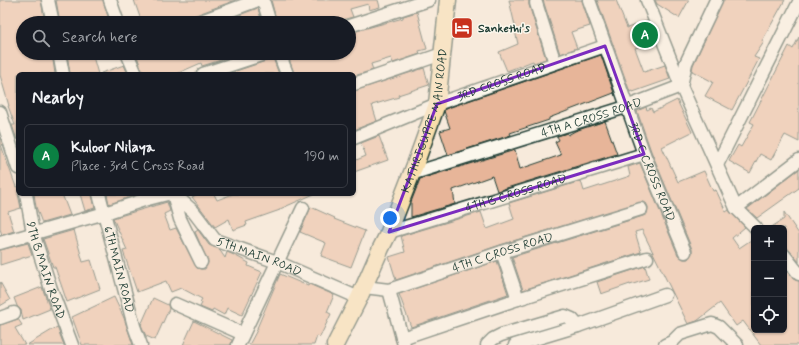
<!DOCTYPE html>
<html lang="en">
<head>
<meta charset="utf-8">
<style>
  :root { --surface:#171b24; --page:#242831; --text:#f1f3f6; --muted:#9ea1a6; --line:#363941; --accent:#0b8043 }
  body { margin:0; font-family:Mynerve,sans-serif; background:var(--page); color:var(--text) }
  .controls { position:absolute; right:12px; bottom:12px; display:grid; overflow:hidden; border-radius:6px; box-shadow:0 1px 3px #0004 }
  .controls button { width:36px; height:36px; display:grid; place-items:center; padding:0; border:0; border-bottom:1px solid var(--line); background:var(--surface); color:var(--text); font:20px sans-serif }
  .you { position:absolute; left:390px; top:218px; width:14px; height:14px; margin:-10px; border:3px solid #fff; border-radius:50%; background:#1a73e8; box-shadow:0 0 0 6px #1a73e833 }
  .badge { display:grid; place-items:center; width:26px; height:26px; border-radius:50%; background:var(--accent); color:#fff; font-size:13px; font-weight:700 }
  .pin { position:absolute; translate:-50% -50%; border:2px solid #fff; box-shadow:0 1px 4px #0006 }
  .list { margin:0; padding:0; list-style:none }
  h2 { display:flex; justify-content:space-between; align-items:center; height:52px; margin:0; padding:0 16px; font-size:17px }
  h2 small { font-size:13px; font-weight:400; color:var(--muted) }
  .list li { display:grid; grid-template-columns:26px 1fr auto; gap:12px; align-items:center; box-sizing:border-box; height:64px; margin:0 8px 8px; padding:0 8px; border:1px solid var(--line); border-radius:6px }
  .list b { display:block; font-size:15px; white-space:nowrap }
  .list p { margin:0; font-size:13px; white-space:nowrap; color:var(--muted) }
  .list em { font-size:13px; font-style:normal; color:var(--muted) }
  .icon { flex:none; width:22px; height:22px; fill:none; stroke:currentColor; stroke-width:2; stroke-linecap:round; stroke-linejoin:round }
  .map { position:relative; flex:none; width:799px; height:345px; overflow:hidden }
  .search { position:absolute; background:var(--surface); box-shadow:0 1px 3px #0004; left:16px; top:16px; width:340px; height:44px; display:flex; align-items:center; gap:10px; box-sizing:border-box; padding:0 14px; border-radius:22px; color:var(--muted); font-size:15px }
  .panel { position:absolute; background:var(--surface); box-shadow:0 1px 3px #0004; left:16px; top:72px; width:340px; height:124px; border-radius:6px }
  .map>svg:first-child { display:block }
  .building { fill:#e7b599; stroke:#1f3d34 }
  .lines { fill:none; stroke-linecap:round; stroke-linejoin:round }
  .minor-casing { stroke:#1f3d34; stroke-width:15 }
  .major-casing { stroke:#1f3d34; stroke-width:19 }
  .minor { stroke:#fbf7ec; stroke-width:12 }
  .major { stroke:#f8deab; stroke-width:16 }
  .marked { fill:none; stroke:#7b2cbf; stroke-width:3; stroke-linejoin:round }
  .labels { text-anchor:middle; stroke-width:3; stroke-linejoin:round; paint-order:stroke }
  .poi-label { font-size:12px; font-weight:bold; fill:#1f3d34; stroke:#fbf7ec; text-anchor:start }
  .street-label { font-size:12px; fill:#1f3d34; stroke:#fbf7ec }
</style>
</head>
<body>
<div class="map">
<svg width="799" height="345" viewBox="0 0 799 345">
  <rect width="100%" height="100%" fill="#f7eadb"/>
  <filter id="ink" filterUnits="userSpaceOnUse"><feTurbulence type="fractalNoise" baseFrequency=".025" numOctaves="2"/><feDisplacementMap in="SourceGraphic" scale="8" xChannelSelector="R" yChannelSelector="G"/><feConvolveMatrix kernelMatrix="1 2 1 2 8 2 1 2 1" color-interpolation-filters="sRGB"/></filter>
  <g filter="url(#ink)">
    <path class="building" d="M0 0H41L45 23H23V53H52L55 74H18L17 140 12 125H15L8 106H9L0 75Z
      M56 0H103L110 23H60Z
      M134 0H236L193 16 188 21 183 23H142Z
      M271 0H378L380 7 369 10 368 4 350 9 353 17 331 23H277Z
      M509 0H529V5L546 59 534 63 533 61 507 71 499 52 518 44 515 31 516 30Z
      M543 0H582L590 26 571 32 577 48 560 54Z
      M597 0H616L627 28 647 21 655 41 635 48 644 72 665 65 670 79 633 92V91L630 92Z
      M655 0H689L679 18 657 4Z
      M723 0H785L762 41 764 42 754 57 759 59 732 110 705 96 713 82 692 71 693 65Z
      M258 8 262 23H235L234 17Z
      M417 12 427 49 419 51 420 54 393 63 391 58 371 64 373 70 354 76V74H294L287 53H349V33L403 18V16Z
      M799 37V142L785 135 771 160 760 154 750 173 729 161 738 145 741 147 754 124 750 122 789 46 793 49Z
      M67 53H92L98 74H70Z
      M136 53H243L202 66 201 63 176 74H143Z
      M601 55 615 96 614 93 549 118V120L510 133 511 135 448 155 440 131 450 128 444 111 445 109Z
      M273 58 279 74H227L269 60Z
      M124 65 128 74H101V73Z
      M424 68 429 85 398 95 399 97 372 105 377 121 354 130V91Z
      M677 100 692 132 662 147 678 182 704 171 713 191 716 190 726 212 729 210 745 227 732 238 739 248 754 238V330H784V267L793 279 799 281V345H761L743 321 736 326 720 303 697 321 688 324 642 230 635 232 641 252 523 290 512 257 643 216 647 214 648 207 646 203 642 202 500 245 396 280 389 257 405 252 401 236 481 212 487 229 514 219 509 203 581 181 584 191 630 176 628 167 640 163 678 255 684 259H688L692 253V249L651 151 637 111 646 107 647 110 651 108 653 112Z
      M605 121 617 154 497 191 492 176 453 190 455 204 411 217V202L420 179 515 150 520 169 561 155 555 142 559 140 557 136 567 133 568 135 575 131Z
      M379 136 388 160 354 172V161L366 156 361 143Z
      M0 137 3 145H1L16 187 18 186V194L21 208 8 212 14 231 2 235 0 229Z
      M799 169V188L757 218 747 209Z
      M34 194H62L70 215 42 223 36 207Z
      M80 194H92L95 208 85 211Z
      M107 194H136L137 195 109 204Z
      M198 194H214L217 200 233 194H314L280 209V210L246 222 247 225 233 230 229 219 215 227 192 197Z
      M167 202 170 211 164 214 170 230 176 228 197 268 201 269H205L208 262 195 232 198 230 209 245 219 249 225 258 227 252 234 255 249 263 248 266 262 272 242 315 227 308 224 315 213 309 212 312 200 307 202 303 200 302 202 299 181 288 171 292 166 281 137 292 123 251 127 250 113 218Z
      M311 207 335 218 334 219 365 231 351 267 321 256 326 243 300 232Z
      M784 212 799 234V262L784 244V228H770L784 219Z
      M74 230 83 262 91 260 100 289 67 302 55 267H53L43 239Z
      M28 243 32 255 0 265V250Z
      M497 261 508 294 411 327 399 294Z
      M645 266 649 279 630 285V284L601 294 597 282Z
      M280 274 308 286 309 284 334 295 327 312 331 314 320 337 317 336 314 345H249L258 328H257Z
      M0 282 10 300 0 306Z
      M42 287 50 309 23 320 21 310 17 306 14 298Z
      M114 297 124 318 133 345H82L72 317Z
      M153 298 168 305 169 309 155 340 146 336 141 325Z
      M18 319 22 325 15 328 25 345H0V325Z
      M194 321 232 340 231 345H183Z
      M57 327 64 345H27Z"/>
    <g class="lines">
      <g class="minor-casing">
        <g id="minor">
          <path d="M48 0 53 23"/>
          <path d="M110 0 118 23"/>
          <path d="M263 0 270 23"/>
          <path id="s1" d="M589 0 644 154 685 252"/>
          <path d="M647 0 681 86 736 208 756 228"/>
          <path d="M536 3 555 63"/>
          <path d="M196 23 258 0"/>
          <path d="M349 26 429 0"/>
          <path d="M59 53 63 74"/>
          <path d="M127 53 136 74"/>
          <path d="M279 53 287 74"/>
          <path d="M203 74 267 53"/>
          <path d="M354 84 442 54"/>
          <path d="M0 112 18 168"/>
          <path id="s2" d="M354 138 437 104 605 46"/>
          <path d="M717 165 799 2"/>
          <path id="s3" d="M411 174 626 107 681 86 686 63 716 0"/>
          <path id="s4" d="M26 194 33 233 51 289 72 345"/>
          <path id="s5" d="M99 194 134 326 141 345"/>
          <path d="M173 194 180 219 201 262"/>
          <path id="s6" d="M174 194 193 211 215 240 277 262 359 298"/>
          <path d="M736 208 799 160"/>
          <path id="s7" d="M389 232 644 154"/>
          <path d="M0 243 105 213 144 200 167 194"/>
          <path d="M502 252 518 299"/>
          <path d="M784 255 799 274"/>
          <path id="s8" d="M364 287 389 290 502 252 641 209"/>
          <path d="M389 290 404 345"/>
          <path d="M175 304 243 334"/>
          <path d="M0 318 14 313"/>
          <path d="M402 338 518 299 647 258"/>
          <path d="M238 345 303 208"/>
          <path d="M487 345 493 339 501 335 565 316 572 319 578 326"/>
          <path d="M515 345 578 326 665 295"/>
          <path d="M665 345 672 342 680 334 712 324 719 327 737 345"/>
        </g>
      </g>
      <g class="major-casing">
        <g id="major">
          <path id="s9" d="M335 345 359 298 381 248 389 232 415 165 437 104 448 0"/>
        </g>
      </g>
      <use href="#minor" class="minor"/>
      <use href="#major" class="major"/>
    </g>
  </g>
  <path d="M0 0H799V345H0ZM605 46 644 154 389 232 437 104Z" fill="#f7eadb" fill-opacity=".55" fill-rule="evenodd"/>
  <path class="marked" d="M605 46 644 154 389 232 437 104Z"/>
  <defs>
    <g id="hotel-square" transform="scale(1.15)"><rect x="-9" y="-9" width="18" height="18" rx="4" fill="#c8321e" stroke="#fbf7ec"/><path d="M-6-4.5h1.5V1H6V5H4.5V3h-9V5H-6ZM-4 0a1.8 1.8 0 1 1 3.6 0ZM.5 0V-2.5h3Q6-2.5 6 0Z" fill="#fff"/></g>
  </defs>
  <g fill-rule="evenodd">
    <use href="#hotel-square" x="462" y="28"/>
  </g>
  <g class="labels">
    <g class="poi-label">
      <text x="478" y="32">Sankethi's</text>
    </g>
    <g class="street-label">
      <text dy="4" stroke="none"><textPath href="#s2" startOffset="158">3RD CROSS ROAD</textPath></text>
      <text dy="4" stroke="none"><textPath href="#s3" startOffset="189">4TH A CROSS ROAD</textPath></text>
      <text dy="4" stroke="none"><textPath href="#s9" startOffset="243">KATHRIGUPPE MAIN ROAD</textPath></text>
      <text dy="4" stroke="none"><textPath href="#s1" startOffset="183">3RD C CROSS ROAD</textPath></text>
      <text dy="4" stroke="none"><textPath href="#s7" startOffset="133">4TH B CROSS ROAD</textPath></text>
      <text dy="4" stroke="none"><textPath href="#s8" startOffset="145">4TH C CROSS ROAD</textPath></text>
      <text dy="4" stroke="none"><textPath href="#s6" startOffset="109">5TH MAIN ROAD</textPath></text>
      <text dy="4" stroke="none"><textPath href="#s4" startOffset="79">9TH B MAIN ROAD</textPath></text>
      <text dy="4" stroke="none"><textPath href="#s5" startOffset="78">6TH MAIN ROAD</textPath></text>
    </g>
  </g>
</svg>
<div class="controls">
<button>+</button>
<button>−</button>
<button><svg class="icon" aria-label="locate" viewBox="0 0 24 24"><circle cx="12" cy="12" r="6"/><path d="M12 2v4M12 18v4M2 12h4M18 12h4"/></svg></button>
</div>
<div class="you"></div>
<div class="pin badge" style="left:645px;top:35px">A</div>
<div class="search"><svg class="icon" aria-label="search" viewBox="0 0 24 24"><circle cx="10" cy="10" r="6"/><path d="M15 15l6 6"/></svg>Search here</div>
<section class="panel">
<h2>Nearby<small></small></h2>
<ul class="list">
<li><span class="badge">A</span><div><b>Kuloor Nilaya</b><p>Place · 3rd C Cross Road</p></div><em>190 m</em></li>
</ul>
</section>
</div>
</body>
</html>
